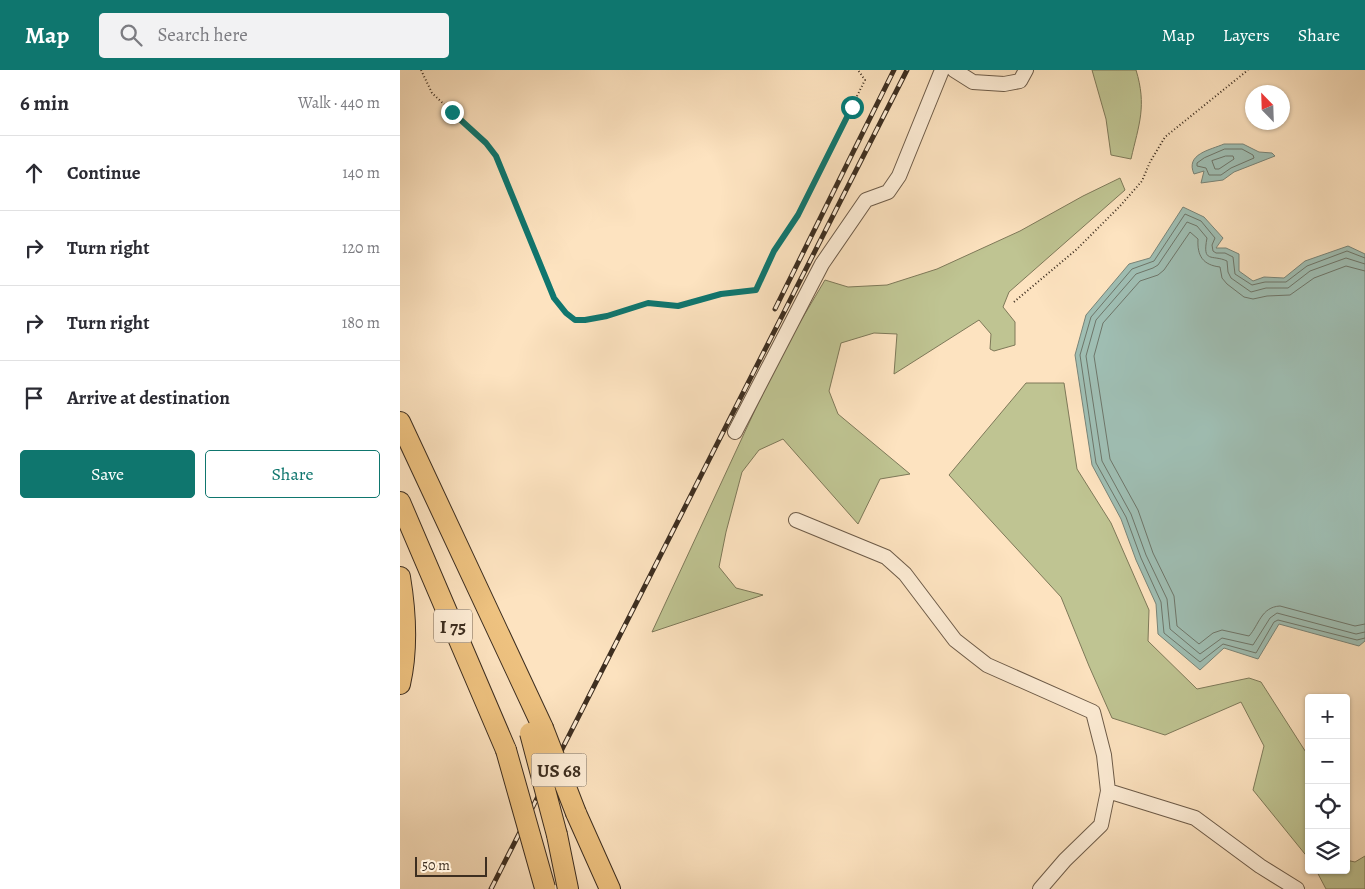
<!DOCTYPE html>
<html lang="en">
<head>
<meta charset="utf-8">
<style>
  :root { --surface:#fff; --page:#f2f2f3; --text:#2b2b33; --muted:#7c7c81; --line:#e1e1e2; --accent:#0f766e }
  body { margin:0; font-family:Alegreya,serif; background:var(--page); color:var(--text) }
  .controls { position:absolute; right:15px; bottom:15px; display:grid; overflow:hidden; border-radius:5px; box-shadow:0 1px 4px #0004 }
  .controls button { width:45px; height:45px; display:grid; place-items:center; padding:0; border:0; border-bottom:1px solid var(--line); background:var(--surface); color:var(--text); font:25px sans-serif }
  .compass { position:absolute; left:845px; top:15px; width:45px; height:45px; border-radius:50%; background:var(--surface); box-shadow:0 1px 4px #0004; rotate:337deg }
  .scale { position:absolute; left:15px; bottom:12px; width:72px; box-sizing:border-box; padding-left:5px; border:2px solid #3d2e20; border-top:0; font-size:14px; line-height:18px; white-space:nowrap; color:#3d2e20; -webkit-text-stroke:4px #feedd6; paint-order:stroke }
  .stop { position:absolute; width:15px; height:15px; margin:-11px; border:4px solid #0f766e; border-radius:50%; background:#fff }
  .stop.end { background:#0f766e; border-color:#fff; box-shadow:0 1px 5px #0008 }
  .list { margin:0; padding:0; list-style:none }
  h2 { display:flex; justify-content:space-between; align-items:center; height:65px; margin:0; padding:0 20px; font-size:21px }
  h2 small { font-size:16px; font-weight:400; color:var(--muted) }
  .list li { display:grid; grid-template-columns:32px 1fr auto; gap:15px; align-items:center; box-sizing:border-box; height:75px; padding:0 20px; border-top:1px solid var(--line) }
  .list b { display:block; font-size:19px; white-space:nowrap }
  .list em { font-size:16px; font-style:normal; color:var(--muted) }
  .actions { display:flex; gap:10px; padding:15px 20px }
  .actions a { flex:1; padding:11px 0; border:1px solid var(--accent); border-radius:5px; text-align:center; font-size:18px; color:var(--accent) }
  .actions .main { background:var(--accent); color:#fff }
  .icon { flex:none; width:28px; height:28px; fill:none; stroke:currentColor; stroke-width:2; stroke-linecap:round; stroke-linejoin:round }
  .map { position:relative; flex:none; width:965px; height:819px; overflow:hidden }
  header { display:flex; align-items:center; gap:30px; box-sizing:border-box; height:70px; padding:0 25px; background:var(--accent); color:#fff }
  header strong { font-size:24px }
  nav { display:flex; gap:28px; margin-inline-start:auto; font-size:18px }
  .search { width:350px; height:45px; background:var(--page); display:flex; align-items:center; gap:12px; box-sizing:border-box; padding:0 18px; border-radius:5px; color:var(--muted); font-size:19px }
  main { display:flex }
  aside { flex:1; background:var(--surface) }
  .map>svg:first-child { display:block }
  .green { fill:#bfc492; stroke:#7e7959 }
  .water { fill:#9fbeb3; stroke:#788478 }
  .lines { fill:none; stroke-linecap:round; stroke-linejoin:round }
  .shore { stroke:#6e766a; stroke-width:1 }
  .minor-casing { stroke:#6d5b48; stroke-width:16 }
  .highway-casing { stroke:#3d2e20; stroke-width:22 }
  .path { stroke:#3d2e20; stroke-width:2; stroke-dasharray:1 2.5; stroke-linecap:butt }
  .minor { stroke:#feedd6; stroke-width:14 }
  .highway { stroke:#eec280; stroke-width:20 }
  .rail-casing { stroke:#3d2e20; stroke-width:5 }
  .rail { stroke:#feedd6; stroke-width:3; stroke-dasharray:9; stroke-linecap:butt }
  .highway-bridge-casing { stroke:#3d2e20; stroke-width:22; stroke-linecap:butt }
  .highway-bridge { stroke:#eec280; stroke-width:20 }
  .route { stroke:#0f766e; stroke-width:6 }
  .labels { text-anchor:middle; stroke-width:4; stroke-linejoin:round; paint-order:stroke }
  .shield { fill:#feedd6; stroke:#776757; stroke-width:1 }
  .shield-label { font-size:19px; font-weight:bold; fill:#3d2e20 }
</style>
</head>
<body>
<header>
<strong>Map</strong>
<div class="search"><svg class="icon" aria-label="search" viewBox="0 0 24 24"><circle cx="10" cy="10" r="6"/><path d="M15 15l6 6"/></svg>Search here</div>
<nav><a>Map</a><a>Layers</a><a>Share</a></nav>
</header>
<main>
<aside>
<h2>6 min<small>Walk · 440 m</small></h2>
<ul class="list">
<li><svg class="icon" aria-label="ahead" viewBox="0 0 24 24"><path d="M12 20V5M6 11l6-6 6 6"/></svg><div><b>Continue</b></div><em>140 m</em></li>
<li><svg class="icon" aria-label="right" viewBox="0 0 24 24"><path d="M7 20v-9h11M14 6l5 5-5 5"/></svg><div><b>Turn right</b></div><em>120 m</em></li>
<li><svg class="icon" aria-label="right" viewBox="0 0 24 24"><path d="M7 20v-9h11M14 6l5 5-5 5"/></svg><div><b>Turn right</b></div><em>180 m</em></li>
<li><svg class="icon" aria-label="arrive" viewBox="0 0 24 24"><path d="M6 21V4h12l-3 4 3 4H6"/></svg><div><b>Arrive at destination</b></div></li>
</ul>
<div class="actions"><a class="main">Save</a><a>Share</a></div>
</aside>
<div class="map">
<svg width="965" height="819" viewBox="0 0 965 819">
  <rect width="100%" height="100%" fill="#fde3c0"/>
  <filter id="stains"><feTurbulence type="fractalNoise" baseFrequency=".004" numOctaves="4"/><feColorMatrix values="0 0 0 0 .2 0 0 0 0 .09 0 0 0 0 .02 0 0 0 .5 -.17"/></filter>
  <radialGradient id="worn" r=".72"><stop offset=".6" stop-color="#630" stop-opacity="0"/><stop offset="1" stop-color="#630" stop-opacity=".3"/></radialGradient>
  <path class="green" d="M692 0H736C747 36 739 54 731 89L711 85 706 49Z
    M720 108 725 120 609 222 603 237 615 252V275L594 281 590 279 591 264 579 250 494 304 497 264 474 263 441 273 429 321 438 344 510 404 480 409 458 454 383 369 359 380 342 402 326 462 319 497 336 518 363 525 252 562 381 284 425 210 448 217 487 215 537 199 620 161 683 126Z
    M626 313H664L677 399 711 453 749 540 748 571 797 619 849 608 861 612 909 687V789L853 720 864 676 841 632 765 665 712 648 689 596 661 527 549 405Z
    M965 786V819H926L916 800H946V790L955 792Z"/>
  <path class="water" d="M824 74H843L859 82 872 83 875 86 834 102 823 110 801 113 804 101 794 104C785 84 810 80 824 74Z
    M783 137 804 147 823 168 816 178H826L839 184V201L853 211 864 207 884 208 905 191 948 176 965 184V571L959 576 879 554 858 589 824 578 800 600 758 564 756 534 736 490 721 449 692 395 675 285 686 245 729 194 750 188Z"/>
  <g class="lines">
    <path class="shore" d="M825 79H842L853 85 854 88 831 98 821 105H809L806 98 797 96V93L804 88Z
      M826 86H833L834 89 819 99H815L812 91Z
      M965 188 947 181 907 196 886 212H865L852 215 835 204 833 187 825 183H816L813 181 812 175 815 168 801 151 785 144 754 191 732 199 691 247 680 285 696 393 726 447 741 488 761 532 764 563 800 592 823 574 856 583 874 552 878 550 957 570 965 568
      M965 194 946 188 910 201 888 218H866L851 222 831 208 828 202 827 191C812 184 802 194 807 168L797 156 787 152 758 195 753 198 736 204 696 250 686 286 702 391 731 444 746 485 767 529 770 559 800 584 822 568 853 575 870 548 877 543 956 564 965 562
      M965 201 946 196 914 208 890 225 867 226 853 229 844 227 827 214 822 208 820 197C803 195 797 186 798 169L790 162 764 200 758 205 740 211 703 253 694 286 710 389 738 440 753 483 774 526 777 556 799 574 813 563 822 560 849 566C859 555 861 537 880 536L955 556 965 554"/>
    <g class="minor-casing">
      <path id="minor" d="M554 0 573 12 604 14 620 11 626 0
        M335 362 422 194 466 130 488 122 499 106 542 0
        M396 450 486 487 505 504 555 570 587 595 693 642 704 685 708 721 701 755 665 790 640 819
        M708 721 795 748 860 796 897 819"/>
    </g>
    <g class="highway-casing">
      <path id="highway" d="M0 352 143 658
        M0 432 106 680
        M0 507C6 543 8 579 0 614
        M176 743 210 819
        M157 765 168 819"/>
    </g>
    <path class="path" d="M21 0 32 23 85 73 96 87 154 228 166 243 175 250H185L207 246 248 233 278 236 321 224 356 220 374 181 398 145 465 10 458 0
      M614 232 677 179 720 136 742 111 750 92 765 67 848 0"/>
    <use href="#minor" class="minor"/>
    <use href="#highway" class="highway"/>
    <g class="rail-casing">
      <path id="rail" d="M375 239 494 0
        M91 819 507 0"/>
    </g>
    <use href="#rail" class="rail"/>
    <g class="highway-bridge-casing">
      <path id="highway-bridge" d="M143 658 176 743
        M130 663 157 765
        M106 680 145 818"/>
    </g>
    <use href="#highway-bridge" class="highway-bridge"/>
  </g>
  <g class="lines">
    <path class="route" d="M52 42 86 73 96 86 154 228 166 243 175 250H185L207 246 248 233 278 236 321 224 356 220 374 181 398 145 452 37"/>
  </g>
  <g class="labels">
    <g class="shield">
      <rect x="34" y="539.5" width="38" height="33" rx="4"/>
      <rect x="131.5" y="683.5" width="55" height="33" rx="4"/>
    </g>
    <g class="shield-label">
      <text x="53" y="563">I 75</text>
      <text x="159" y="707">US 68</text>
    </g>
  </g>
  <rect width="100%" height="100%" filter="url(#stains)"/>
  <rect width="100%" height="100%" fill="url(#worn)"/>
</svg>
<div class="controls">
<button>+</button>
<button>−</button>
<button><svg class="icon" aria-label="locate" viewBox="0 0 24 24"><circle cx="12" cy="12" r="6"/><path d="M12 2v4M12 18v4M2 12h4M18 12h4"/></svg></button>
<button><svg class="icon" aria-label="layers" viewBox="0 0 24 24"><path d="M12 4l9 5-9 5-9-5zM3 14l9 5 9-5"/></svg></button>
</div>
<svg class="compass" viewBox="-18 -18 36 36"><path d="M0-13l5 13h-10z" fill="#e53935"/><path d="M0 13l5-13h-10z" fill="#7c7c81"/></svg>
<div class="scale">50 m</div>
<div class="stop" style="left:452px;top:37px"></div>
<div class="stop end" style="left:52px;top:42px"></div>
</div>
</main>
</body>
</html>
